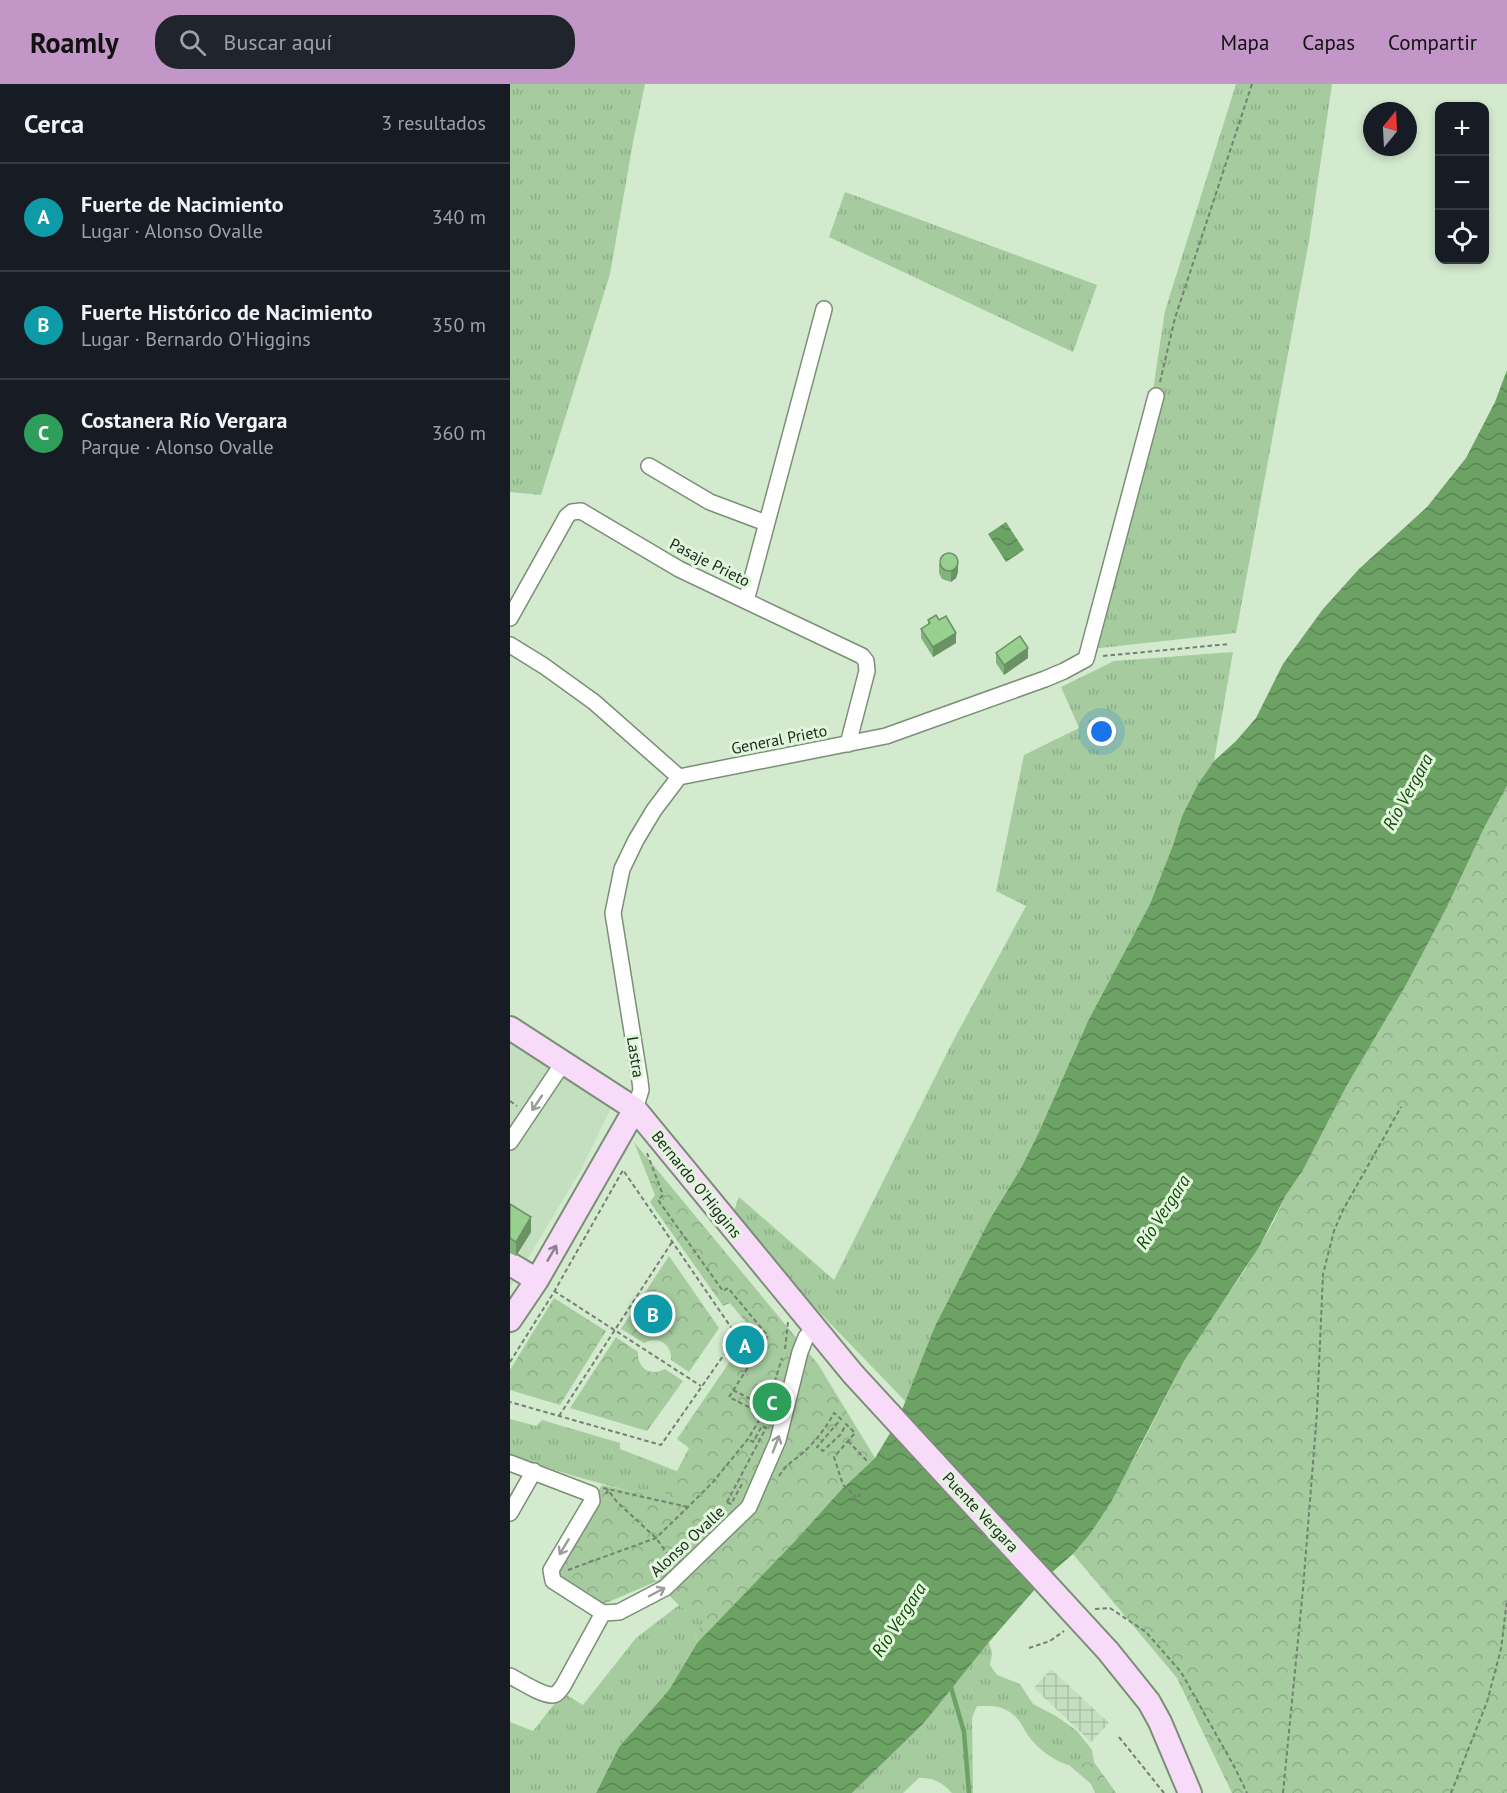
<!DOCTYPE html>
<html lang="es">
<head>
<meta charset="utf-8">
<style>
  :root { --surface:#171b24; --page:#20242c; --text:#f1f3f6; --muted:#9ea1a6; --line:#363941; --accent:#c296c7 }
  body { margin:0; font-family:"PT Sans",sans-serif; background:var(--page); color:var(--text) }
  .controls { position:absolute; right:18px; top:18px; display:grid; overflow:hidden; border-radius:12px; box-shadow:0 3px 9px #0003 }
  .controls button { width:54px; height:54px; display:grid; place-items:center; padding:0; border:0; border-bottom:2px solid var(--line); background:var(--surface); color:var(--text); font:30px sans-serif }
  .compass { position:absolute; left:853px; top:18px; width:54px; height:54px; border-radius:50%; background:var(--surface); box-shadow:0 3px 9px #0003; rotate:18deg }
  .you { position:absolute; left:592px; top:648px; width:21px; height:21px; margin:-15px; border:4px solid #fff; border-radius:50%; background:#1a73e8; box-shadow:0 0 0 9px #1a73e833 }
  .badge { display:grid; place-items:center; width:39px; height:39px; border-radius:50%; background:var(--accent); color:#fff; font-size:20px; font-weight:700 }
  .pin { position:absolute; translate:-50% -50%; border:3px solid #fff; box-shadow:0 2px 6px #0006 }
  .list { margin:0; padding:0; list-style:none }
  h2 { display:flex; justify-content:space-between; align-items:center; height:78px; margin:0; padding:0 24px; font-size:26px }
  h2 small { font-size:20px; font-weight:400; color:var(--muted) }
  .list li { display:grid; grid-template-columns:39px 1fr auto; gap:18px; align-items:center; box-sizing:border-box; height:108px; padding:0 24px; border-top:2px solid var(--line) }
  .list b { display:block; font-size:22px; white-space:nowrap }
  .list p { margin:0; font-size:20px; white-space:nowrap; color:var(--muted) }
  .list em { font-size:20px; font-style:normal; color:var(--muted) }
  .icon { flex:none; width:33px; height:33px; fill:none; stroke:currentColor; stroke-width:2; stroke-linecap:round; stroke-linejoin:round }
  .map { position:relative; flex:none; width:997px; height:1709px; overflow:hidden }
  header { display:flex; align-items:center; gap:36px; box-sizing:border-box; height:84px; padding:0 30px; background:var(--accent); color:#111 }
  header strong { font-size:28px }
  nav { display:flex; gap:33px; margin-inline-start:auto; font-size:21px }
  .search { width:420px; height:54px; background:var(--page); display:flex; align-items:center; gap:15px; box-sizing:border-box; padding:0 21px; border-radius:24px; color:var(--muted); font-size:22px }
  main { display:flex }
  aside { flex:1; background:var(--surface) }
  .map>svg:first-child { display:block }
  .built { fill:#c4dfbf }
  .industrial { fill:url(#industrial-grid) }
  .grass { fill:url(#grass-tufts) }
  .forest { fill:url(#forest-crowns) }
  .water { fill:url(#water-waves) }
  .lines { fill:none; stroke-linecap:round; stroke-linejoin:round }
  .stream { stroke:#6da265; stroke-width:4.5 }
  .street-casing { stroke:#7b8f77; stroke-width:18 }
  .secondary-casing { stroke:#7b8f77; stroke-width:26 }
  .path { stroke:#738270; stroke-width:2; stroke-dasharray:4.5 3; stroke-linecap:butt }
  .street { stroke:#fff; stroke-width:15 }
  .secondary { stroke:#f8dbf9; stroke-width:22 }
  .secondary-bridge-casing { stroke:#7b8f77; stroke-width:26; stroke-linecap:butt }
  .secondary-bridge { stroke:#f8dbf9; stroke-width:22 }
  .wall { fill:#83b37c }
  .shaded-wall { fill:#6a9265 }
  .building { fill:#98d090; stroke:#6a9265; stroke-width:1.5 }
  .oneway { stroke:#9a9d99 }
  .oneway2 { stroke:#8b808b }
  .labels { text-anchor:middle; stroke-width:6; stroke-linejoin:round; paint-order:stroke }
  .street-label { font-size:16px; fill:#1e261d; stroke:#e0f7dc }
  .water-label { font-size:18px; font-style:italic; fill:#124909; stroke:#e0f7dc }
</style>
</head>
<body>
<header>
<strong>Roamly</strong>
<div class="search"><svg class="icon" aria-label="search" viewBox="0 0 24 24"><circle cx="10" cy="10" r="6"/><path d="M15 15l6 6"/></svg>Buscar aquí</div>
<nav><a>Mapa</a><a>Capas</a><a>Compartir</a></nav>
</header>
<main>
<aside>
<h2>Cerca<small>3 resultados</small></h2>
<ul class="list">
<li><span class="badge" style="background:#0f9aa8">A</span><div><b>Fuerte de Nacimiento</b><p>Lugar · Alonso Ovalle</p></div><em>340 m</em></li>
<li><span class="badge" style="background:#0f9aa8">B</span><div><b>Fuerte Histórico de Nacimiento</b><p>Lugar · Bernardo O'Higgins</p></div><em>350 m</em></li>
<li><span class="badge" style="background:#2e9e5b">C</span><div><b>Costanera Río Vergara</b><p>Parque · Alonso Ovalle</p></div><em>360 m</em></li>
</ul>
</aside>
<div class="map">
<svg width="997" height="1709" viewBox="0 0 997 1709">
  <defs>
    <pattern id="industrial-grid" width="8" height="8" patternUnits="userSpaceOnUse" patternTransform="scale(1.5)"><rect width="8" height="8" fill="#c4dfbf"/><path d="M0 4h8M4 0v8" fill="none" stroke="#a8bfa4"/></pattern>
    <pattern id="grass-tufts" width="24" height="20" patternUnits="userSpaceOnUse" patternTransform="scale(1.5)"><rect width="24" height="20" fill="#a5cb9f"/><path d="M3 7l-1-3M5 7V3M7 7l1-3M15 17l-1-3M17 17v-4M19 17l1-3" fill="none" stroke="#8eae88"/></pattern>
    <pattern id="forest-crowns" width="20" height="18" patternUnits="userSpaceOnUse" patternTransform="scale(1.5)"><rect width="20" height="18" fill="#a5cb9f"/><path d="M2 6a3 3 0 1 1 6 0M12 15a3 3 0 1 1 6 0" fill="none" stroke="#8eae88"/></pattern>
    <pattern id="water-waves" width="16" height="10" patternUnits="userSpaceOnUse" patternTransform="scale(1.5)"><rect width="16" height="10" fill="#6da265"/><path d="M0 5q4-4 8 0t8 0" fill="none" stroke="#598453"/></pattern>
  </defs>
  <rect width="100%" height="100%" fill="#d3eacf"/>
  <path class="built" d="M0 959 101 1024 71 1086 0 1204Z"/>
  <path class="industrial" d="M541 1585 599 1639 581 1658 524 1604Z"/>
  <path class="grass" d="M0 0H135L123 58 100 190 31 411 0 408Z
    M726 0H822L799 157 726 549 572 566 643 306 655 227Z
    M335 108 587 201 563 268 319 153Z
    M723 568 704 677 688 700 672 732 663 761 640 820 578 937 528 1050 511 1084 480 1135 425 1242 396 1318 231 1147 224 1127 229 1113 324 1196 442 959 516 822 486 807 514 671 569 644 551 603 604 577Z
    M0 1335 26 1342 32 1336 110 1359V1365L169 1388 153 1415C101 1403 50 1389 0 1371Z
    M169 1521 195 1538 185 1551 187 1559 159 1606 109 1663 86 1709H0V1638L23 1647 53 1609 73 1621 126 1554Z
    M479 1558 482 1569 480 1581 487 1591 510 1600 523 1620 546 1632 567 1647 582 1666 584 1678C576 1679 568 1681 560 1681 545 1679 523 1661 516 1648 510 1638 506 1630 494 1625 487 1621 475 1622 467 1622L462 1634 463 1709H442C432 1698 424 1694 409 1694L393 1709H342L414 1639Z"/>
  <path class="forest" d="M997 702V1709H722L667 1594 563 1470 580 1450 630 1364 674 1277 692 1248 733 1189 763 1139 776 1111 793 1086 836 1003 896 901 937 823 975 742Z
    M124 1058 308 1280 365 1374 330 1407 286 1456 187 1559 185 1551 194 1538 169 1521 145 1498 89 1522 46 1492 49 1469 92 1401 153 1414 179 1364 167 1355 225 1270 235 1276 252 1258 220 1219 213 1222 140 1118 145 1111Z
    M159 1172 209 1244 179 1288 161 1276C162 1260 148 1251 134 1259L111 1245Z
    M44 1214 96 1247 50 1321 0 1306V1286Z
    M106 1253 128 1268C127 1284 140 1293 155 1285L173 1297 137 1347 60 1324Z
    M584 1678 606 1709H585L581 1700 559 1681Z"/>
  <path class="water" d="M997 286V702L975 742 937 823 896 901 836 1003 793 1086 776 1111 749 1163 674 1277 601 1418 580 1450 563 1470 533 1496 479 1558 414 1639 342 1709H86L109 1663 159 1606 187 1559 286 1456 330 1407 365 1374 388 1336 425 1242 480 1135 511 1084 528 1050 578 937 640 820 663 761 672 732 688 700 704 677 726 657 746 634 773 580 813 525 849 485 917 423 956 374 985 318Z
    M496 438 514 466 496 478 478 450Z"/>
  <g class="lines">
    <path class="stream" d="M440 1600 454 1648 459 1709"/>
    <g class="street-casing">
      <path id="street" d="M139 382 200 418 256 439
        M236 517 314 225
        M0 534 57 432 62 428 71 427 169 485 352 572 356 577 357 587 338 660
        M0 561 34 582 84 618 169 693
        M169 693 376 652 535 595 554 587 576 575 646 312
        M125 1025 131 1006 130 997 103 829 112 785 126 756 144 726 169 693
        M0 1058 53 979
        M0 1379 81 1410 82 1417 41 1486 43 1497 93 1529
        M0 1429 24 1387
        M93 1529 109 1528 155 1504 239 1423 268 1356 290 1268 296 1253 305 1244
        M0 1592C10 1597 31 1611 42 1611 47 1611 50 1606 53 1602L93 1529"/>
    </g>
    <g class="secondary-casing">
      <path id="secondary" d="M0 944 125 1025 343 1290
        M0 1180 27 1196
        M0 1236 27 1196 125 1025
        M598 1567 639 1618 650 1638 680 1709"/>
    </g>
    <path class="path" d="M650 298 665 234 742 0
      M593 572 719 560
      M0 1017 7 1022
      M137 1069 153 1111 148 1116 213 1207 218 1204 258 1252 219 1313 260 1334
      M44 1207 191 1302
      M275 1265 278 1238
      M0 1278 44 1208 113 1086 227 1252 151 1361 0 1318
      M223 1306 258 1324
      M49 1332 162 1158
      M338 1357 358 1378
      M269 1392C278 1378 286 1376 297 1365 308 1354 317 1342 324 1329L331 1335 307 1363 313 1367 331 1350 336 1340 345 1349 324 1373 333 1401 346 1413
      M93 1404 178 1423
      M96 1410 98 1406 107 1418 146 1454 162 1476
      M342 1417 351 1410
      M217 1418 256 1344 252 1342 243 1358 238 1355
      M217 1418 221 1420 232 1400
      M58 1486 146 1454 178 1423 203 1398 238 1355 257 1323 272 1274
      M585 1525 600 1524 636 1548 671 1588 725 1684 737 1709
      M519 1564 540 1557 554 1547
      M609 1653 654 1709
      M773 1709 793 1505 807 1328 813 1190 824 1147 833 1126 891 1023
      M941 1709 977 1618 991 1565 997 1516"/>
    <use href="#street" class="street"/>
    <use href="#secondary" class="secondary"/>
    <g class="secondary-bridge-casing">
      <path id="secondary-bridge" d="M343 1290 598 1567"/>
    </g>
    <use href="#secondary-bridge" class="secondary-bridge"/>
  </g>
  <path class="wall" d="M429 480 448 488 446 494 441 498 432 495 429 489Z
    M418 536 446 559 423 573 411 554V545L418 541Z
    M486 569 518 574 494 591 486 579Z
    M0 1120 21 1148 6 1172 0 1169Z"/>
  <path class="shaded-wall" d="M448 478V488L446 494 441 498V488Z
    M446 549V559L423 573V563Z
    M518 564V574L494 591V581Z
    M21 1133V1148L6 1172V1158Z"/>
  <path class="building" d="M430 478a9 9 0 1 1 18 0a9 9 0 1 1-18 0Z
    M426 531 429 536 436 532 446 549 423 563 411 545 420 539 418 536Z
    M510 552 518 564 494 581 486 569Z
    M0 1120 21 1133 6 1158 0 1154Z"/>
  <defs><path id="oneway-shaft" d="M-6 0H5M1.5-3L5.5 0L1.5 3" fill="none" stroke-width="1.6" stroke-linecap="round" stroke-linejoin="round" transform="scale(1.5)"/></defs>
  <g class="oneway">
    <use href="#oneway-shaft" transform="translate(27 1019) rotate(124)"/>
    <use href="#oneway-shaft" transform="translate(266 1360) rotate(-69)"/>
    <use href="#oneway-shaft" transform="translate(54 1463) rotate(121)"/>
    <use href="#oneway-shaft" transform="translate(147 1508) rotate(-28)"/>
  </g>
  <use class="oneway2" href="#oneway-shaft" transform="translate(42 1169) rotate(-60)"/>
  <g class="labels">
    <g class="street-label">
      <text transform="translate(200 478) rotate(27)" y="6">Pasaje Prieto</text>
      <text transform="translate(269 655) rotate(-11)" y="6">General Prieto</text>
      <text transform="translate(126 973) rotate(81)" y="6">Lastra</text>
      <text transform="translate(187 1100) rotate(51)" y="6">Bernardo O'Higgins</text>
      <text transform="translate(471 1428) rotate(47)" y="6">Puente Vergara</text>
      <text transform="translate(177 1457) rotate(-43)" y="6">Alonso Ovalle</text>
    </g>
    <g class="water-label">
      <text transform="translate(898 708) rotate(-61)" y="6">Río Vergara</text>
      <text transform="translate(653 1128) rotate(-57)" y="6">Río Vergara</text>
      <text transform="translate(389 1536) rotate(-57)" y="6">Río Vergara</text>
    </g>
  </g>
</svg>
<div class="controls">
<button>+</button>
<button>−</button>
<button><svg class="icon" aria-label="locate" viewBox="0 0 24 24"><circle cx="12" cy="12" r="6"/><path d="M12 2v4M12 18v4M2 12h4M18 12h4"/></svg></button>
</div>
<svg class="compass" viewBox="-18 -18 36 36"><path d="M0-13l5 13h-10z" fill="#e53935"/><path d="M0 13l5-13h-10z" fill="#9ea1a6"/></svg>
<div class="you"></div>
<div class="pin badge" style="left:235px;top:1261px;background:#0f9aa8">A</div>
<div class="pin badge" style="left:143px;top:1230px;background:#0f9aa8">B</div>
<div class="pin badge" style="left:262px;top:1318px;background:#2e9e5b">C</div>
</div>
</main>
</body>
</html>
